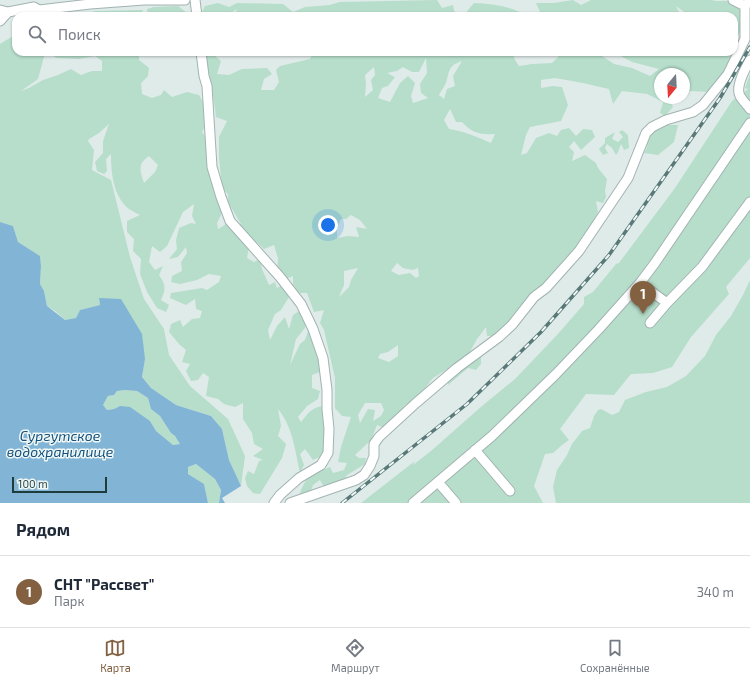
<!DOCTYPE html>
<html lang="ru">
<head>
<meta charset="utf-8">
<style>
  :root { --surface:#fff; --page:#f6f6f7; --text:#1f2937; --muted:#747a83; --line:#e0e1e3; --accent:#826040 }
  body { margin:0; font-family:"Exo 2",sans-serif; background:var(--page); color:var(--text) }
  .compass { position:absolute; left:654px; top:68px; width:36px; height:36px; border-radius:50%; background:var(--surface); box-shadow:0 1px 3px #0004; rotate:198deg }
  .scale { position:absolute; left:12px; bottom:10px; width:95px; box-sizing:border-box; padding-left:4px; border:2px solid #1f3c3c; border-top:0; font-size:11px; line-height:14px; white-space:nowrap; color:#1f3c3c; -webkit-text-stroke:3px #eff8f6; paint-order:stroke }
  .you { position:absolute; left:328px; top:225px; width:14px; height:14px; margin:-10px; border:3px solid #fff; border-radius:50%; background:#1a73e8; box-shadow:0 0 0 6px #1a73e833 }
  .badge { display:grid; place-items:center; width:26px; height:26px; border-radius:50%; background:var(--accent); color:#fff; font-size:13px; font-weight:700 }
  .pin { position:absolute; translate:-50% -33px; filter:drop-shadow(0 1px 2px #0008) }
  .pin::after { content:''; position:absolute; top:21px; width:14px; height:12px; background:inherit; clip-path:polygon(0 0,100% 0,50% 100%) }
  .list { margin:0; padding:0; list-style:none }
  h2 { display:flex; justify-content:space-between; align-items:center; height:52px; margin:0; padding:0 16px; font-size:17px }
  h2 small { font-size:13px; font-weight:400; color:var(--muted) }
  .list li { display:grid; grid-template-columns:26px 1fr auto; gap:12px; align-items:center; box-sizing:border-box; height:72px; padding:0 16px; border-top:1px solid var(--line) }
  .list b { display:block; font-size:15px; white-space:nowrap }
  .list p { margin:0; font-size:13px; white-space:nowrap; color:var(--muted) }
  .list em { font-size:13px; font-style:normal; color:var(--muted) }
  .icon { flex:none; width:22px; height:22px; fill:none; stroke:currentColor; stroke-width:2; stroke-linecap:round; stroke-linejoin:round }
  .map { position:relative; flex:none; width:750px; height:503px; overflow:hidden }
  .search { position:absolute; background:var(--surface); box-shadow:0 1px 3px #0004; left:12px; right:12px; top:12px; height:44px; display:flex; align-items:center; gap:10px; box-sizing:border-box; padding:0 14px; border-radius:12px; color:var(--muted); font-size:15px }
  .sheet { height:124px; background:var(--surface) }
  nav { display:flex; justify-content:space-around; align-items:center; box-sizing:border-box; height:56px; border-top:1px solid var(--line); background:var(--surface); font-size:11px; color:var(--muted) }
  nav a { display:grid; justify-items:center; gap:2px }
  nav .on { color:var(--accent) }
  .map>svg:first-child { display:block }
  .green { fill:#b6decb; fill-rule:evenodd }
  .water { fill:#82b4d5; fill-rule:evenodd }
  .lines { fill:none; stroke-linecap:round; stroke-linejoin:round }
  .minor-casing { stroke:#a2b3b2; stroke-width:11 }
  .minor { stroke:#fff; stroke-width:9 }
  .rail-casing { stroke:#597878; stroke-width:3.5 }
  .rail { stroke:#eff8f6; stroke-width:2; stroke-dasharray:6; stroke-linecap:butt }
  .labels { text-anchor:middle; stroke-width:3; stroke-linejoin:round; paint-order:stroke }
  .water-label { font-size:14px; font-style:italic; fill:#15517c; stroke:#eff8f6 }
</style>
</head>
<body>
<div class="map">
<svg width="750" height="503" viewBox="0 0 750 503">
  <rect width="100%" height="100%" fill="#dfebe9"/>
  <path class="green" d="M437 0 442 8 453 5 455 14 457 16H234L237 9 226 16H201V14L205 6 218 3 229 7 237 3 283 4 293 12 305 7 330 5 340 2Z
    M573 0 581 5 591 0H711C715 1 717 1 721 1 729 0 737 4 742 8 743 21 741 33 734 44V16H689L687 14 676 6 681 16H530L535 12 541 14 536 3H554Z
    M474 3C493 4 511 6 528 16H463Z
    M178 6 187 13 188 16H148L147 9 154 7Z
    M143 10 140 16H76L95 11Z
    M13 36 16 38V52H43L45 53 38 79 21 91 29 88 43 80 58 75 71 69 81 75 92 71H102V61L95 56 79 59 57 58 45 52H124L125 56 131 54 130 52H139V60L149 68 148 76 141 83 142 94 152 98 161 95 164 90 172 97 187 92 199 95 205 106 207 123 202 132 207 139 222 201V213L217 223 218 229 228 223 241 224 228 202V194L222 188 219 157V137L227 121 216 117C214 96 208 75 206 53L214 55 221 61 217 74 229 75 242 69 267 68 272 74 264 79 261 90H274L279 82 276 70 280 66 310 59 313 52H512L515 60 519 66 532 64 552 63 559 56 548 52H607L602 56 614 64 632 68 650 76 659 69 632 62 617 54 608 52H731V61L710 92 689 91 684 90V74H660V98H669L673 107 665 116 660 113 663 102 647 94 622 91 613 104 609 89 583 83 555 78 541 80V88L553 86 562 87 568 105 561 121 530 127 526 135 521 155 527 153 536 138 549 133 557 136 561 130 569 128 576 136 583 129 592 130 595 137 581 150 574 141 569 147 574 152 572 161 585 155 596 163 598 168 607 179 605 191 606 197 603 203 596 201 598 212 586 235 548 282 530 295 513 320 495 336H487L486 327 477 339 467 357 433 378 415 401 405 405 396 419 384 428 377 425 371 440 355 455 359 458H366L365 464 347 475 343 482 325 489 320 480 313 485 310 494 299 496C306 475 311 475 330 467L333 473 344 470 347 463 338 462 341 447 351 417 342 416 335 408V378L324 330 320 323 324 310 314 312 307 293H299L293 284V276L286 279 277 272 278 258 274 245 264 249 252 238 249 246 247 258 254 262 260 259 262 269 269 285 275 282 277 288 284 284 289 297 281 310 275 314 268 330 270 340 277 326 285 317 289 329 293 315 302 309 307 312 305 328 296 339 290 365 300 344 305 340 308 331 314 327 320 372 312 375V388L320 391 318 399 307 406 298 417 301 422C309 412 313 406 326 406L324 455 313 460 305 449 300 454 304 465 300 473C295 451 293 427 278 409L281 426 278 436 286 444 282 458 260 494 253 493 247 486 245 478 248 471 254 474 259 461 263 460 253 456 263 449 254 444 252 433 243 419V403L235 407 224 404 218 399 206 396 209 377 203 373 198 380 191 381 186 371 190 364 182 362 186 350 179 344 169 332 171 324 180 320 183 327 192 319 200 318 202 311 196 309 195 299 186 305 170 298 171 293 202 288 207 290 219 282 221 276 209 274 197 280 180 284 171 282 172 276 182 271 181 262 187 253 186 247 178 257 169 259 177 249 176 240 179 228 191 223 196 224 192 216 194 204 183 212 167 246 160 252 152 246 149 262 155 270 163 266 159 275C166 285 166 289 161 300L169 305 166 312 157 308 147 292 140 274 141 259 133 251 134 239 127 232V221L140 215C136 213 132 211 129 209 113 196 111 173 111 154L106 159 107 171 104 174 97 171 95 162 103 153V141L109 124 99 133 89 139 88 141 94 150 92 170 111 180 130 257 144 299 164 329 169 355 190 386 228 419 245 456 241 486 229 460 222 429 211 416 176 405 151 388 142 377 145 358 99 299 100 305 80 310 76 318 65 320 55 311 47 306 44 291 40 284 41 266 40 256 18 242 13 226 0 222V44ZM426 58 427 73 420 84 421 93 428 98 413 103 411 96 415 83 408 76 400 83 390 102 378 98 382 88 388 86 395 77 387 73 397 71 403 67 412 72H419ZM462 61 453 76 455 86 447 89 444 99 439 95C441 91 444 87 446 83 450 71 447 66 462 61ZM374 67 375 75 371 80 373 90 365 97 366 84 365 75ZM450 109 456 122H462C472 133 480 135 495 134L491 143C477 137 464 131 449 129L444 120ZM149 156 158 165 155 172 144 183C140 171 137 164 149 156ZM351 215 360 220 367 229 356 227 359 237 348 236 337 238V228L341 219H346ZM397 263 403 268 413 270 418 268 419 276 416 278 410 273 399 275 391 271ZM358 268 351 280 349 287 339 297 344 285V271ZM398 345V356L389 362 378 358 380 354 388 352ZM365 403H381L384 410 381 416 373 421 375 410 368 409 360 423 358 415Z
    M750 74V258L726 287 729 294 691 337 672 367 653 373 631 374 614 395 586 394 560 429 569 440 562 445 553 453 545 454 534 486 543 503H361L415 461 413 465 431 451 482 406 515 379 557 335 584 304V297L593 292 616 264 619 263 675 188 732 101 748 89 745 88Z
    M666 125H678L674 142 658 155 644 153 647 147 648 134Z
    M622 130 628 135 629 148 624 150 621 144 618 152 616 155 612 148 607 144 605 148 608 153 603 155 599 149 605 143V138L615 132 612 139 618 142 623 137 619 132Z
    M750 280V503H556L553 487 557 470 567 455 572 444 582 431 590 428 594 416 598 410 601 409 612 415 619 412 625 400 646 392 667 387 686 376 705 356 716 335 731 316 743 295Z
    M481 356V364L476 370 468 368 448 385V379L466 364Z
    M125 390 137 391 148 398 151 409 160 416 171 433 175 436 180 444 173 445 156 431 150 421 120 406 114 409 107 410 103 405 108 396 114 395 117 391Z
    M196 464 215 479 221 490 219 503H208L204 484 188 474V467Z"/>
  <path class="water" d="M0 211V222L13 226 18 242 40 256 41 266 40 284 44 291 47 306 65 320 76 318 80 310 100 305 99 298 121 299 142 334 145 359 142 377 151 388 176 405 211 416 222 429 229 460 241 486 222 498 225 503H219L221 490 215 479 196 464 188 467V474L204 484 208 503H0ZM125 390 137 391 148 398 151 409 160 416 171 433 175 436 180 444 173 445 156 431 150 421 130 407 120 406 114 409 107 410 103 405 108 396 114 395 117 391Z"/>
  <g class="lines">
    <g class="minor-casing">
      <path id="minor" d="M195 0 197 16
        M733 0 745 6
        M0 10 8 12 34 7 39 10 90 4 144 0H185
        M0 21 8 12
        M201 52 204 76 207 86 212 167 221 197 230 221 280 277 301 304 313 329 323 358 327 390V409L329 429 328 453 321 465 299 478 280 495 274 503
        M750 60C745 69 735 87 740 96 743 101 747 105 750 109
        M640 283 667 303
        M650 323 667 303 702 267 750 202
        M475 450 510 491
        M438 482 456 503
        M290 503 356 480 364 475 370 466 374 456V444L379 437 416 403 457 368 499 337 512 325 534 297 546 288 579 251 628 178 646 133 652 127 666 120 693 112 703 105 728 74 745 39V6L750 1
        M413 503 492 436 556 374 598 330 640 283 655 263 750 123"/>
    </g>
    <use href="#minor" class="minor"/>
    <g class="rail-casing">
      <path id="rail" d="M342 503 467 404 541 332 609 255 720 98 750 47"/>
    </g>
    <use href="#rail" class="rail"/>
  </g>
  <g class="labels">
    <g class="water-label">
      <text x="60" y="441">Сургутское<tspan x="60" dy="16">водохранилище</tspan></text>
    </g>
  </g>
</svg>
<svg class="compass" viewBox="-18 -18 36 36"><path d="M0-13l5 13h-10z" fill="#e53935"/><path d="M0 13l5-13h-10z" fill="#747a83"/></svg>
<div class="scale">100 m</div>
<div class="you"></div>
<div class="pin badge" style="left:643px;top:314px">1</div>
<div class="search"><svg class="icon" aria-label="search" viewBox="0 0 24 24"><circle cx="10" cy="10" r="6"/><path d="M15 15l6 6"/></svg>Поиск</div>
</div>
<section class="sheet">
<h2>Рядом<small></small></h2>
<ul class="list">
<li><span class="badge">1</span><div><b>СНТ &quot;Рассвет&quot;</b><p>Парк</p></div><em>340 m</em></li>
</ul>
</section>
<nav>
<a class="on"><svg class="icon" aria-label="map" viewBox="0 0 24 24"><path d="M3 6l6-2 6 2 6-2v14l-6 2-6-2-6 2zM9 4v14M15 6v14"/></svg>Карта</a>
<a><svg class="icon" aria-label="directions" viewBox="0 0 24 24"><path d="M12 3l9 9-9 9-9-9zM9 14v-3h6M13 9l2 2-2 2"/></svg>Маршрут</a>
<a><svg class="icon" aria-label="saved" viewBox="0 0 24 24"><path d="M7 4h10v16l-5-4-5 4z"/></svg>Сохранённые</a>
</nav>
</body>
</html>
